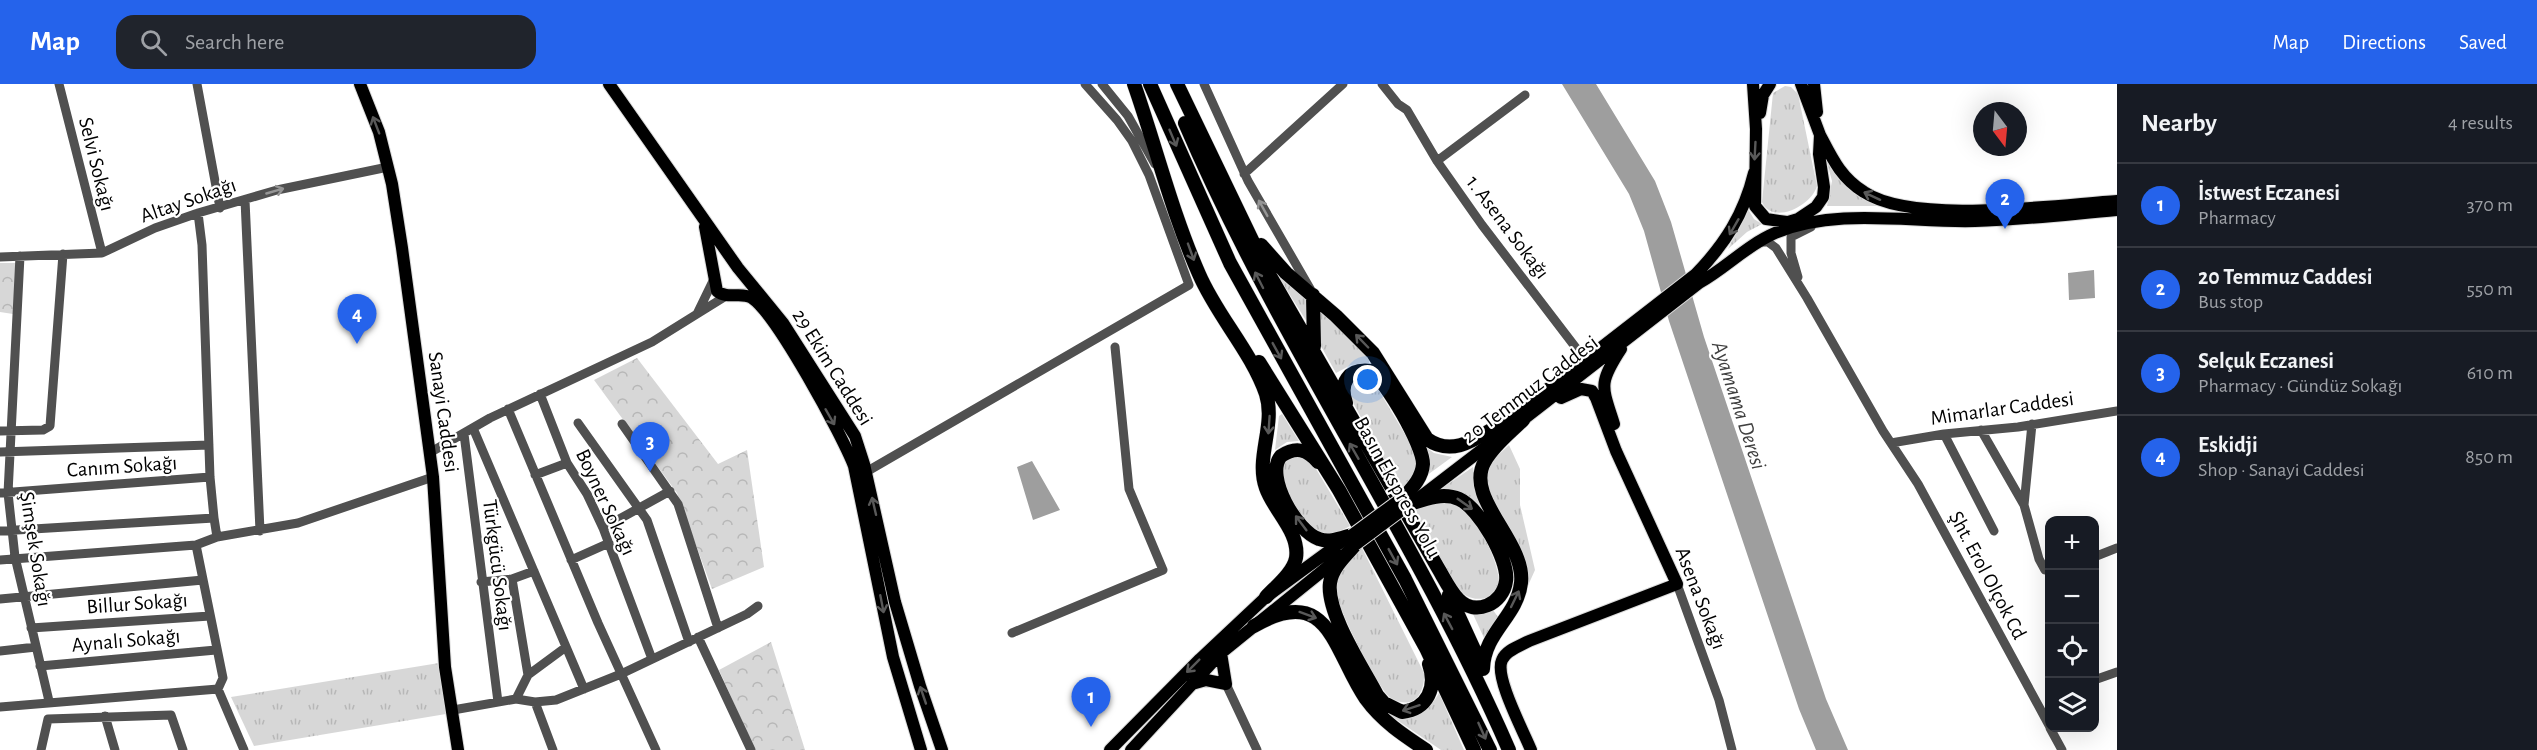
<!DOCTYPE html>
<html lang="en">
<head>
<meta charset="utf-8">
<style>
  :root { --surface:#171b24; --page:#20242c; --text:#f1f3f6; --muted:#9ea1a6; --line:#363941; --accent:#2563eb }
  body { margin:0; font-family:"Alegreya Sans",sans-serif; background:var(--page); color:var(--text) }
  .controls { position:absolute; right:18px; bottom:18px; display:grid; overflow:hidden; border-radius:12px; box-shadow:0 6px 24px #0002 }
  .controls button { width:54px; height:54px; display:grid; place-items:center; padding:0; border:0; border-bottom:2px solid var(--line); background:var(--surface); color:var(--text); font:30px sans-serif }
  .compass { position:absolute; left:1973px; top:18px; width:54px; height:54px; border-radius:50%; background:var(--surface); box-shadow:0 6px 24px #0002; rotate:164deg }
  .you { position:absolute; left:1368px; top:296px; width:21px; height:21px; margin:-15px; border:4px solid #fff; border-radius:50%; background:#1a73e8; box-shadow:0 0 0 9px #1a73e833 }
  .badge { display:grid; place-items:center; width:39px; height:39px; border-radius:50%; background:var(--accent); color:#fff; font-size:20px; font-weight:700 }
  .pin { position:absolute; translate:-50% -50px; filter:drop-shadow(0 2px 3px #0008) }
  .pin::after { content:''; position:absolute; top:32px; width:21px; height:18px; background:inherit; clip-path:polygon(0 0,100% 0,50% 100%) }
  .list { margin:0; padding:0; list-style:none }
  h2 { display:flex; justify-content:space-between; align-items:center; height:78px; margin:0; padding:0 24px; font-size:26px }
  h2 small { font-size:20px; font-weight:400; color:var(--muted) }
  .list li { display:grid; grid-template-columns:39px 1fr auto; gap:18px; align-items:center; box-sizing:border-box; height:84px; padding:0 24px; border-top:2px solid var(--line) }
  .list b { display:block; font-size:22px; white-space:nowrap }
  .list p { margin:0; font-size:20px; white-space:nowrap; color:var(--muted) }
  .list em { font-size:20px; font-style:normal; color:var(--muted) }
  .icon { flex:none; width:33px; height:33px; fill:none; stroke:currentColor; stroke-width:2; stroke-linecap:round; stroke-linejoin:round }
  .map { position:relative; flex:none; width:2117px; height:666px; overflow:hidden }
  header { display:flex; align-items:center; gap:36px; box-sizing:border-box; height:84px; padding:0 30px; background:var(--accent); color:#fff }
  header strong { font-size:28px }
  nav { display:flex; gap:33px; margin-inline-start:auto; font-size:21px }
  .search { width:420px; height:54px; background:var(--page); display:flex; align-items:center; gap:15px; box-sizing:border-box; padding:0 21px; border-radius:18px; color:var(--muted); font-size:22px }
  main { display:flex }
  aside { flex:1; background:var(--surface) }
  .map>svg:first-child { display:block }
  .grass { fill:url(#grass-tufts) }
  .forest { fill:url(#forest-crowns) }
  .water { fill:#9e9e9e }
  .lines { fill:none; stroke-linecap:round; stroke-linejoin:round }
  .major-casing { stroke:#dbdbdb; stroke-width:14 }
  .highway-casing { stroke:#dbdbdb; stroke-width:15 }
  .minor { stroke:#505050; stroke-width:9 }
  .major { stroke:#000; stroke-width:12 }
  .highway { stroke:#000; stroke-width:14 }
  .major-bridge-casing { stroke:#dbdbdb; stroke-width:14; stroke-linecap:butt }
  .major-bridge { stroke:#000; stroke-width:12 }
  .oneway { stroke:#595959 }
  .oneway2 { stroke:#969696 }
  .labels { text-anchor:middle; stroke-width:4.5; stroke-linejoin:round; paint-order:stroke }
  .street-label { font-size:21px; fill:#000; stroke:#fff }
  .water-label { font-size:22px; font-style:italic; fill:#3f3f3f; stroke:#fff }
</style>
</head>
<body>
<header>
<strong>Map</strong>
<div class="search"><svg class="icon" aria-label="search" viewBox="0 0 24 24"><circle cx="10" cy="10" r="6"/><path d="M15 15l6 6"/></svg>Search here</div>
<nav><a>Map</a><a>Directions</a><a>Saved</a></nav>
</header>
<main>
<div class="map">
<svg width="2117" height="666" viewBox="0 0 2117 666">
  <defs>
    <pattern id="grass-tufts" width="24" height="20" patternUnits="userSpaceOnUse" patternTransform="scale(1.5)"><rect width="24" height="20" fill="#d7d7d7"/><path d="M3 7l-1-3M5 7V3M7 7l1-3M15 17l-1-3M17 17v-4M19 17l1-3" fill="none" stroke="#b7b7b7"/></pattern>
    <pattern id="forest-crowns" width="20" height="18" patternUnits="userSpaceOnUse" patternTransform="scale(1.5)"><rect width="20" height="18" fill="#d7d7d7"/><path d="M2 6a3 3 0 1 1 6 0M12 15a3 3 0 1 1 6 0" fill="none" stroke="#b7b7b7"/></pattern>
  </defs>
  <rect width="100%" height="100%" fill="#fff"/>
  <path class="grass" d="M1785 2 1791 3 1798 10 1817 102C1812 121 1773 142 1762 118L1773 9Z
    M1825 71C1842 100 1855 112 1888 122H1827L1832 97Z
    M1748 125 1754 135 1762 140 1747 148 1728 165Z
    M1279 191 1307 215V238L1278 192Z
    M1316 223 1369 272V279L1351 281 1336 289 1317 255Z
    M1358 292 1370 295 1375 300 1415 367 1417 377 1413 397 1400 406 1350 313 1351 300Z
    M1282 330 1299 357 1287 358 1275 366 1279 332Z
    M1423 361 1434 369 1452 373 1426 392Z
    M1509 361 1520 385V421L1535 486 1522 515 1526 500 1484 397 1493 376Z
    M1295 371 1306 373 1312 378 1350 442C1323 458 1308 446 1295 421 1287 406 1281 395 1284 377Z
    M1473 383 1479 418 1490 435 1435 409Z
    M1441 417C1448 419 1456 420 1463 425 1479 437 1500 480 1499 500L1491 512C1476 518 1467 514 1456 504L1412 428 1423 420Z
    M1362 464 1424 589C1425 610 1413 627 1391 614 1379 607 1338 525 1336 509 1336 505 1337 500 1338 496 1341 481 1351 474 1362 464Z
    M1493 526 1498 533 1484 554 1473 530Z
    M439 579 446 630 254 662 231 613Z
    M1439 609 1464 666H1441L1385 628C1408 638 1427 631 1439 609Z"/>
  <path class="forest" d="M0 179H17L13 230 0 228Z
    M637 274 718 380 747 366 764 483 712 505 677 409 594 296Z
    M771 558 805 666H755L719 586Z"/>
  <path class="water" d="M1562 0H1596L1655 97 1671 138 1704 253 1826 615 1848 666H1816L1799 625 1669 237 1644 147 1629 110Z
    M2094 186 2095 214 2069 216 2068 189Z
    M1032 377 1060 426 1033 436 1017 383Z"/>
  <g class="lines">
    <g class="major-casing">
      <path id="major" d="M360 0 379 48 392 100 402 164 433 393 445 583 458 666
        M609 0 738 184 783 239 855 352 864 380 895 518 920 602 942 666
        M1753 0 1756 45 1755 122 1766 135 1787 138
        M1814 0 1817 28
        M1760 29 1763 11 1770 0
        M1820 51C1832 74 1841 94 1864 108 1914 141 2056 121 2117 117
        M1788 138 1798 135 1816 123 1823 113 1824 103 1819 70 1820 51 1801 0
        M705 143 717 207C728 216 741 207 752 214 777 231 842 351 854 382L893 573 921 666
        M1614 340C1602 302 1598 300 1621 265
        M1516 341 1699 199C1726 184 1747 161 1775 149 1837 123 1911 139 1975 137 2023 136 2070 130 2117 126
        M1500 342 1696 190C1725 160 1744 130 1754 89
        M1415 417 1501 351
        M1192 600 1206 596 1226 600 1221 569
        M1110 666 1200 575 1266 513 1348 453
        M1131 666 1221 569 1341 472
        M1531 666C1524 648 1494 593 1502 576 1506 566 1520 562 1529 557L1677 500 1616 367 1596 314 1592 307 1581 305 1561 314"/>
    </g>
    <g class="highway-casing">
      <path id="highway" d="M1134 0C1156 63 1172 129 1199 190 1217 232 1251 267 1266 310 1276 341 1255 374 1266 404 1274 427 1300 448 1296 474 1293 489 1276 502 1266 513
        M1150 0 1230 179 1405 495 1490 666
        M1177 0 1266 185 1438 484C1444 494 1450 507 1458 515 1475 533 1503 520 1506 497 1509 476 1479 424 1459 415 1443 408 1425 415 1410 420
        M1185 39C1278 256 1415 450 1509 666
        M1261 161 1286 189 1336 232 1373 269 1427 355C1455 375 1480 351 1506 337
        M1313 211 1314 262
        M1259 278 1339 406 1426 564 1474 666
        M1346 319C1339 299 1348 284 1371 287 1386 297 1423 361 1423 380 1422 393 1414 402 1405 412
        M1318 378C1307 365 1296 362 1281 372 1264 392 1297 448 1319 455 1330 459 1341 454 1352 451
        M1355 461C1345 472 1332 484 1330 499 1326 529 1363 584 1377 611L1384 619 1402 628C1428 625 1437 603 1429 580
        M1449 511 1482 583
        M1254 542C1330 498 1333 567 1366 615 1382 637 1403 651 1426 666
        M1483 585C1484 548 1517 533 1521 499 1526 457 1463 414 1485 377 1494 361 1510 349 1523 336"/>
    </g>
    <path class="minor" d="M59 0 102 169
      M197 0 220 124
      M1102 0 1128 32 1155 80
      M1204 0 1248 97 1312 208
      M1382 0 1398 20 1407 26 1437 77 1482 141 1586 277
      M1437 77 1525 11
      M1244 90 1343 0
      M245 116 260 447
      M198 129 202 161 210 393 214 434
      M1757 158H1768L1776 164 1807 214 1883 347 1918 400 2050 643
      M20 172 8 409 15 473 49 617
      M0 173 102 169 155 144 198 129 277 106 388 83
      M1798 193 1791 169V153L1811 143
      M713 197 697 230 726 212
      M540 310 567 379 587 410 603 444 652 575
      M508 325 598 539 656 666
      M578 339 647 436 689 558
      M622 340 678 420 718 544
      M2032 340 2024 421 2039 475 2045 486H2050
      M473 344 584 605
      M1981 346 2024 421
      M0 347 43 346 50 342 63 170
      M464 350 498 618
      M1944 350 1994 447
      M1891 359 1944 350 2018 343 2117 327
      M0 368 209 361
      M431 368 490 334 652 258 697 230
      M866 388 1189 201 1149 91 1132 57 1117 36 1085 0
      M535 391 567 379
      M0 409 210 393
      M603 444 670 407
      M0 447 214 434 217 453 298 439 433 393
      M196 461 217 453
      M2094 473 2117 464
      M0 476 196 461 223 594 218 605 0 623
      M571 476 609 459
      M512 495 528 591
      M481 498 512 495 534 487
      M1677 500 1719 616 1732 666
      M0 515 203 496
      M31 544 210 532
      M1012 549 1163 486 1129 405 1115 263
      M698 553 751 666
      M0 567 36 563
      M40 582 216 566
      M2097 595 2117 588
      M1226 600 1257 666
      M218 605 244 666
      M516 615 528 591 566 563
      M535 618 553 666
      M453 626 516 615 535 618 556 616 621 590 747 530 758 522
      M105 632 115 666
      M2050 644 2062 666
      M41 666 48 635 171 631 183 666"/>
    <use href="#major" class="major"/>
    <use href="#highway" class="highway"/>
    <g class="major-bridge-casing">
      <path id="major-bridge" d="M1352 451 1405 412
        M1355 461 1410 420"/>
    </g>
    <use href="#major-bridge" class="major-bridge"/>
  </g>
  <defs><path id="oneway-shaft" d="M-6 0H5M1.5-3L5.5 0L1.5 3" fill="none" stroke-width="1.6" stroke-linecap="round" stroke-linejoin="round" transform="scale(1.5)"/></defs>
  <g class="oneway">
    <use href="#oneway-shaft" transform="translate(376 41) rotate(-111)"/>
    <use href="#oneway-shaft" transform="translate(1173 54) rotate(67)"/>
    <use href="#oneway-shaft" transform="translate(1755 67) rotate(93)"/>
    <use href="#oneway-shaft" transform="translate(1872 112) rotate(-155)"/>
    <use href="#oneway-shaft" transform="translate(1734 143) rotate(120)"/>
    <use href="#oneway-shaft" transform="translate(1191 168) rotate(70)"/>
    <use href="#oneway-shaft" transform="translate(1259 196) rotate(-117)"/>
    <use href="#oneway-shaft" transform="translate(1362 257) rotate(-134)"/>
    <use href="#oneway-shaft" transform="translate(1277 267) rotate(61)"/>
    <use href="#oneway-shaft" transform="translate(830 333) rotate(60)"/>
    <use href="#oneway-shaft" transform="translate(1269 341) rotate(94)"/>
    <use href="#oneway-shaft" transform="translate(1354 367) rotate(-120)"/>
    <use href="#oneway-shaft" transform="translate(1465 420) rotate(35)"/>
    <use href="#oneway-shaft" transform="translate(874 422) rotate(-103)"/>
    <use href="#oneway-shaft" transform="translate(1301 439) rotate(-127)"/>
    <use href="#oneway-shaft" transform="translate(1393 473) rotate(61)"/>
    <use href="#oneway-shaft" transform="translate(1515 515) rotate(-64)"/>
    <use href="#oneway-shaft" transform="translate(882 520) rotate(79)"/>
    <use href="#oneway-shaft" transform="translate(1308 531) rotate(20)"/>
    <use href="#oneway-shaft" transform="translate(1448 537) rotate(-118)"/>
    <use href="#oneway-shaft" transform="translate(1193 582) rotate(135)"/>
    <use href="#oneway-shaft" transform="translate(923 611) rotate(-109)"/>
    <use href="#oneway-shaft" transform="translate(1411 624) rotate(162)"/>
    <use href="#oneway-shaft" transform="translate(1482 647) rotate(66)"/>
  </g>
  <g class="oneway2">
    <use href="#oneway-shaft" transform="translate(275 107) rotate(-16)"/>
    <use href="#oneway-shaft" transform="translate(1263 124) rotate(-119)"/>
  </g>
  <g class="labels">
    <g class="street-label">
      <text transform="translate(97 80) rotate(76)" y="7">Selvi Sokağı</text>
      <text transform="translate(188 116) rotate(-19)" y="7">Altay Sokağı</text>
      <text transform="translate(1508 143) rotate(53)" y="7">1. Asena Sokağı</text>
      <text transform="translate(833 283) rotate(58)" y="7">29 Ekim Caddesi</text>
      <text transform="translate(1530 305) rotate(-37)" y="7">20 Temmuz Caddesi</text>
      <text transform="translate(2002 324) rotate(-8)" y="7">Mimarlar Caddesi</text>
      <text transform="translate(444 328) rotate(82)" y="7">Sanayi Caddesi</text>
      <text transform="translate(122 382) rotate(-4)" y="7">Canım Sokağı</text>
      <text transform="translate(1398 403) rotate(61)" y="7">Basın Ekspress Yolu</text>
      <text transform="translate(606 418) rotate(65)" y="7">Boyner Sokağı</text>
      <text transform="translate(36 465) rotate(81)" y="7">Şimşek Sokağı</text>
      <text transform="translate(498 481) rotate(83)" y="7">Türkgücü Sokağı</text>
      <text transform="translate(1988 491) rotate(62)" y="7">Şht. Erol Olçok Cd</text>
      <text transform="translate(1701 514) rotate(69)" y="7">Asena Sokağı</text>
      <text transform="translate(137 519) rotate(-4)" y="7">Billur Sokağı</text>
      <text transform="translate(126 556) rotate(-5)" y="7">Aynalı Sokağı</text>
    </g>
    <g class="water-label">
      <text transform="translate(1740 321) rotate(72)" y="8">Ayamama Deresi</text>
    </g>
  </g>
</svg>
<div class="controls">
<button>+</button>
<button>−</button>
<button><svg class="icon" aria-label="locate" viewBox="0 0 24 24"><circle cx="12" cy="12" r="6"/><path d="M12 2v4M12 18v4M2 12h4M18 12h4"/></svg></button>
<button><svg class="icon" aria-label="layers" viewBox="0 0 24 24"><path d="M12 4l9 5-9 5-9-5zM3 14l9 5 9-5"/></svg></button>
</div>
<svg class="compass" viewBox="-18 -18 36 36"><path d="M0-13l5 13h-10z" fill="#e53935"/><path d="M0 13l5-13h-10z" fill="#9ea1a6"/></svg>
<div class="you"></div>
<div class="pin badge" style="left:1091px;top:643px">1</div>
<div class="pin badge" style="left:2005px;top:145px">2</div>
<div class="pin badge" style="left:650px;top:388px">3</div>
<div class="pin badge" style="left:357px;top:260px">4</div>
</div>
<aside>
<h2>Nearby<small>4 results</small></h2>
<ul class="list">
<li><span class="badge">1</span><div><b>İstwest Eczanesi</b><p>Pharmacy</p></div><em>370 m</em></li>
<li><span class="badge">2</span><div><b>20 Temmuz Caddesi</b><p>Bus stop</p></div><em>550 m</em></li>
<li><span class="badge">3</span><div><b>Selçuk Eczanesi</b><p>Pharmacy · Gündüz Sokağı</p></div><em>610 m</em></li>
<li><span class="badge">4</span><div><b>Eskidji</b><p>Shop · Sanayi Caddesi</p></div><em>850 m</em></li>
</ul>
</aside>
</main>
</body>
</html>
